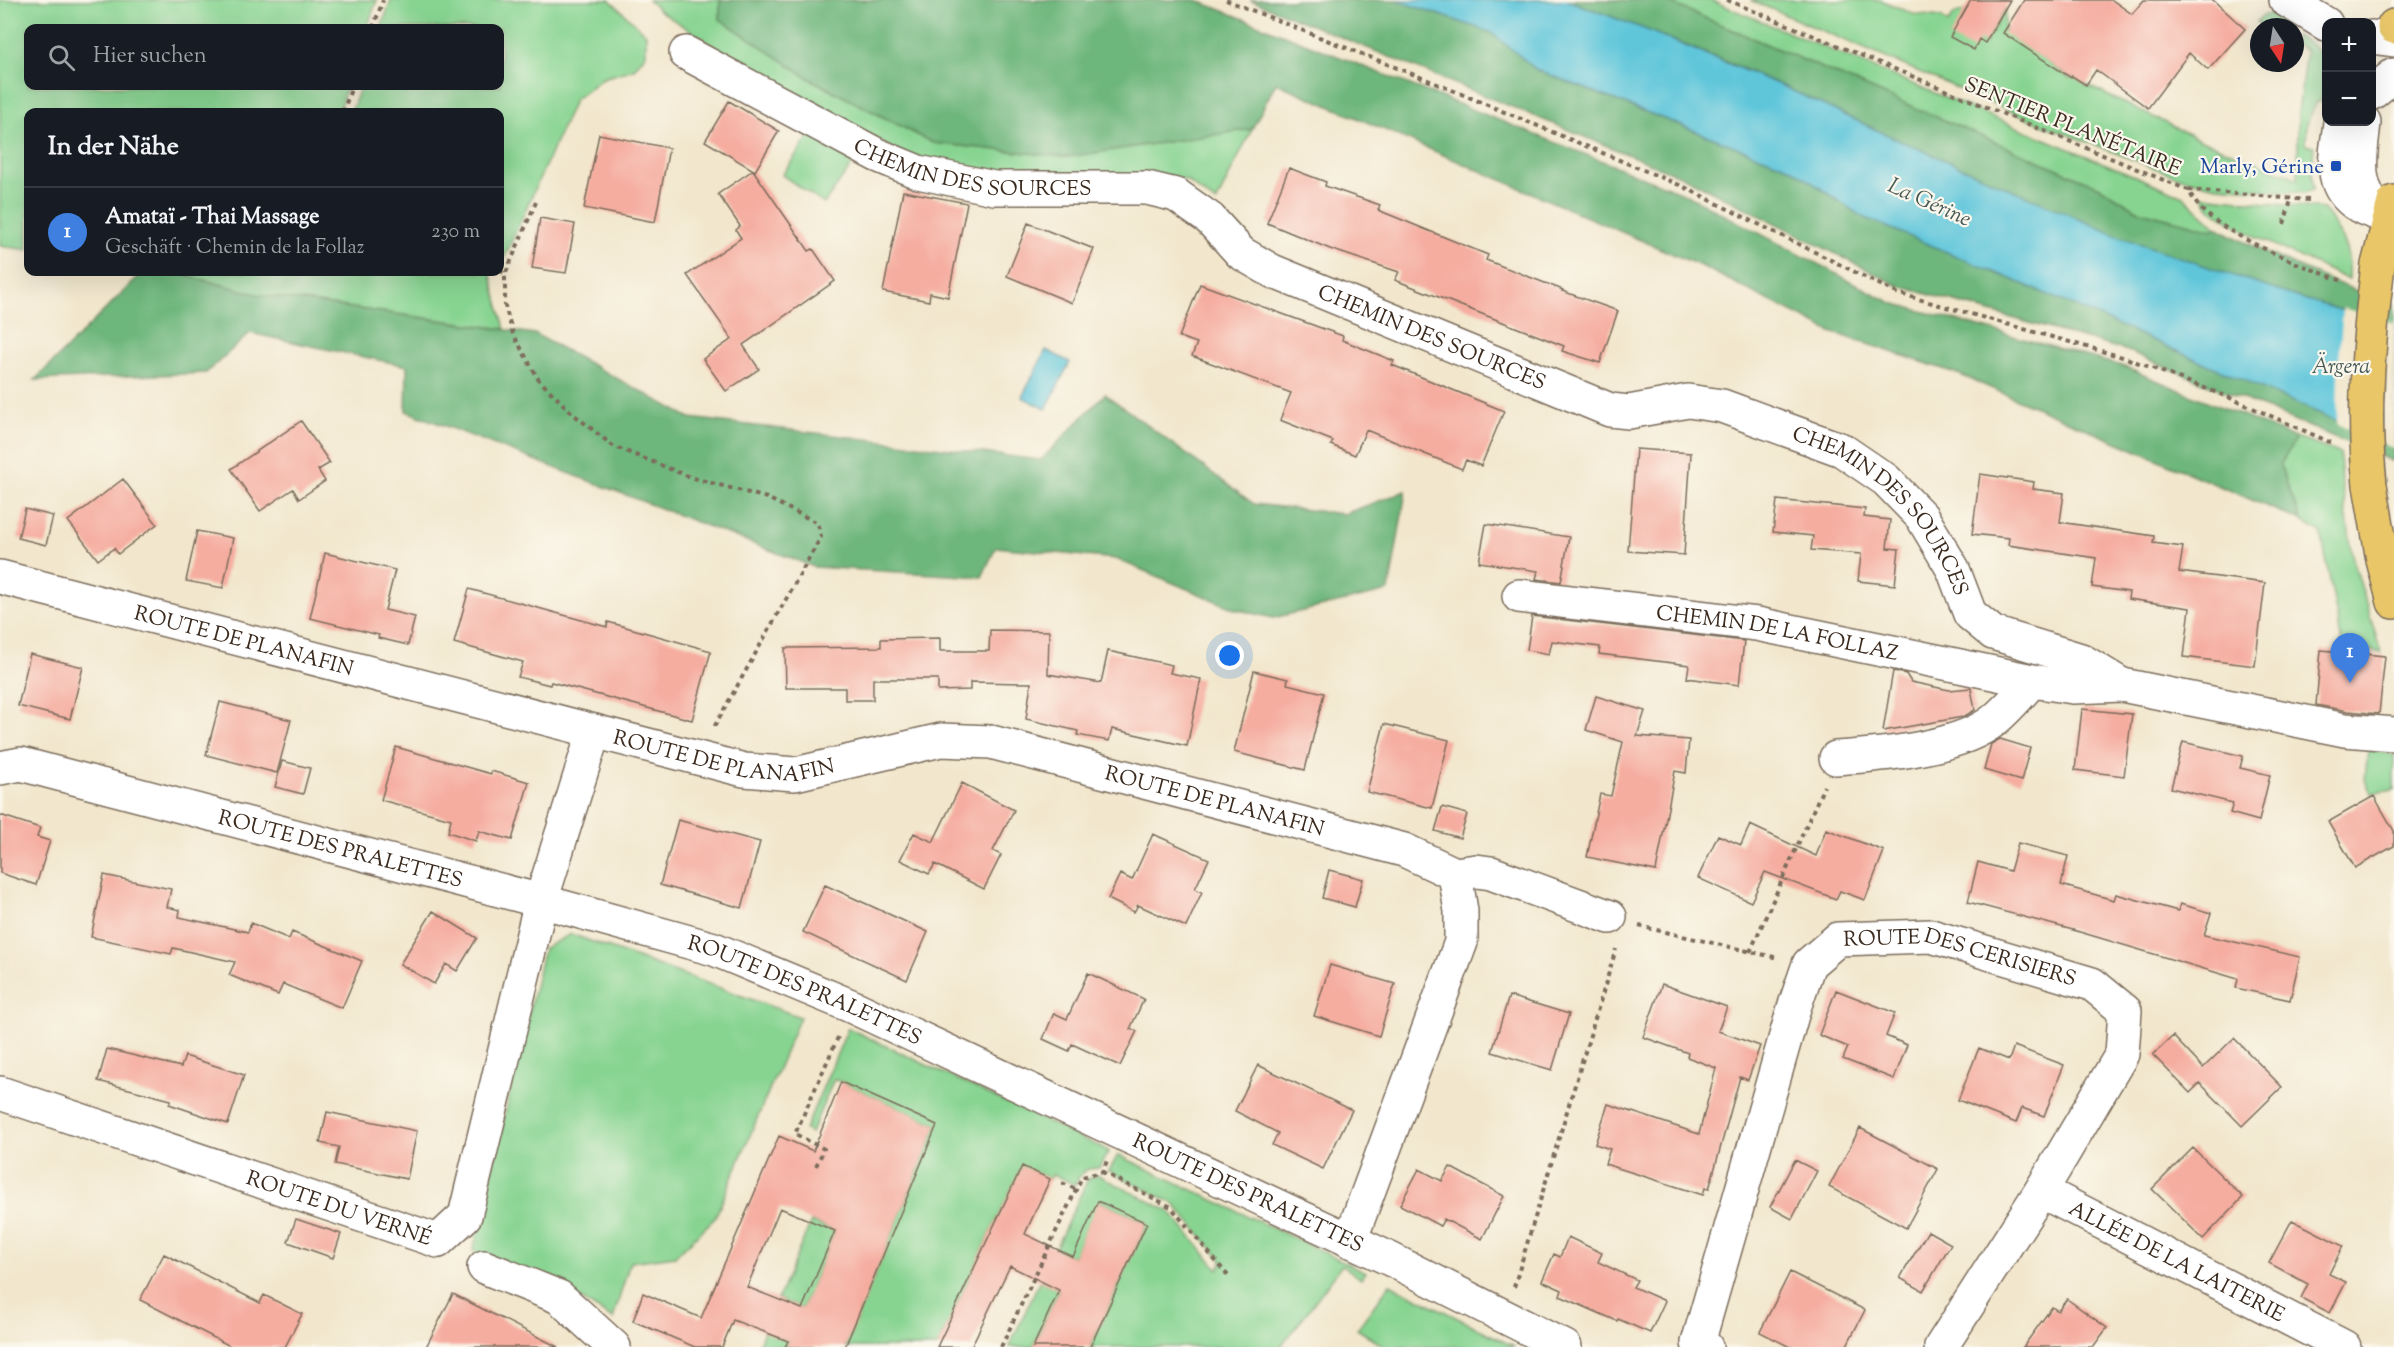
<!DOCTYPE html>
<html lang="de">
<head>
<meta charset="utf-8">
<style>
  :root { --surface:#171b24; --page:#20242c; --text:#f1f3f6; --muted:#9ea1a6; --line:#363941; --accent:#1f6fb2 }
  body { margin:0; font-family:"Sorts Mill Goudy",serif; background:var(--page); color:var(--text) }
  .controls { position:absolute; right:18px; top:18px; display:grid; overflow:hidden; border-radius:12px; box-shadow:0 6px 24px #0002 }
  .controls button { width:54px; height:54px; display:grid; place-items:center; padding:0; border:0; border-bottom:2px solid var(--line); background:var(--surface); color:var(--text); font:30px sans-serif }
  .compass { position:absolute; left:2250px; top:18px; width:54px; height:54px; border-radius:50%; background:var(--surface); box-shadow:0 6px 24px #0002; rotate:168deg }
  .you { position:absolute; left:1230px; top:656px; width:21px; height:21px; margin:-15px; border:4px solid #fff; border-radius:50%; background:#1a73e8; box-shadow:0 0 0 9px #1a73e833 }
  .badge { display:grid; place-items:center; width:39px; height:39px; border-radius:50%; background:var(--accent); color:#fff; font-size:20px; font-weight:700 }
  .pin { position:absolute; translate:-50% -50px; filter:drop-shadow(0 2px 3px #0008) }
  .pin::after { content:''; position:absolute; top:32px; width:21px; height:18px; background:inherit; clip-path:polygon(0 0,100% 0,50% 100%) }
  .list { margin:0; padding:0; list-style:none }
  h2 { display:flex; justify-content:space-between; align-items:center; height:78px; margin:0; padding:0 24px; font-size:26px }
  h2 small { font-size:20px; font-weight:400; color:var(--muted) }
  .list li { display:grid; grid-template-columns:39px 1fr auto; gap:18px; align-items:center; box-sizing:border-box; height:90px; padding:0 24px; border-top:2px solid var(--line) }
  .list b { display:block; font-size:22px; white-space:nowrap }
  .list p { margin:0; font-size:20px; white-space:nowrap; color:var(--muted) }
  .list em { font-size:20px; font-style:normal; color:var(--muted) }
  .icon { flex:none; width:33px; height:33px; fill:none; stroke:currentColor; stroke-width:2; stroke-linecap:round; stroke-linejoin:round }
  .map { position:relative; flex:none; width:2394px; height:1347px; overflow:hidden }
  .search { position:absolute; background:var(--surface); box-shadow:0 6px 24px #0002; left:24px; top:24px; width:480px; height:66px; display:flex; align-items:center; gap:15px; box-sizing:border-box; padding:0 21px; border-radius:12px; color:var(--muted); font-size:22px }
  .panel { position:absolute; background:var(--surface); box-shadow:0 6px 24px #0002; left:24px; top:108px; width:480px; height:168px; border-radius:12px }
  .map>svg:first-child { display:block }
  .green { fill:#87d491; stroke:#617f58; stroke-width:1.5 }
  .forest { fill:#6db67b; stroke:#54704c; stroke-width:1.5 }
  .water { fill:#5ec6da; stroke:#4c787c; stroke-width:1.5 }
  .pier { fill:#f2e7cd }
  .building { fill:#f5ada0; fill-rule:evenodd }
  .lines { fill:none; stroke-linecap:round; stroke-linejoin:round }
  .minor-casing { stroke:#7b6c5b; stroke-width:36 }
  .major-casing { stroke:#7b6c5b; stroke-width:36 }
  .path { stroke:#7b6c5b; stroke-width:4; stroke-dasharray:4.5 4.5; stroke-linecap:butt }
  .minor { stroke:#fff; stroke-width:33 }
  .major { stroke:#e9c769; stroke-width:33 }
  .major-bridge-casing { stroke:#7b6c5b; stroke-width:36; stroke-linecap:butt }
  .major-bridge { stroke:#e9c769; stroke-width:33 }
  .transit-dot { fill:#1a4fb4; stroke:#fbf7ec; stroke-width:2 }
  .labels { text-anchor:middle; stroke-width:4.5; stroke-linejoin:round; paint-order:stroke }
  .street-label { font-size:21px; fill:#3b2a1e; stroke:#fbf7ec }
  .transit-label { font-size:21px; fill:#164399; stroke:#fbf7ec; text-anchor:end }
  .water-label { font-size:22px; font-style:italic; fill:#465956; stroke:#fbf7ec }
</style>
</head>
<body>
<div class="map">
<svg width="2394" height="1347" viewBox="0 0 2394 1347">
  <rect width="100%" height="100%" fill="#fbf7ec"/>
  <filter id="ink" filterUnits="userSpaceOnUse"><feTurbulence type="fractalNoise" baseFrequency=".0167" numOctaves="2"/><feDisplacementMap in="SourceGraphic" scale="12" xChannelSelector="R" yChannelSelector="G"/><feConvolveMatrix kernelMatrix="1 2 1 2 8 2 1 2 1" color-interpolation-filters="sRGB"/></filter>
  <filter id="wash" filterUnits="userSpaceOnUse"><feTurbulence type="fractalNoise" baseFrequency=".008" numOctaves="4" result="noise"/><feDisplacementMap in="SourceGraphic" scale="24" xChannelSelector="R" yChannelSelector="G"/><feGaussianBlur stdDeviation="1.35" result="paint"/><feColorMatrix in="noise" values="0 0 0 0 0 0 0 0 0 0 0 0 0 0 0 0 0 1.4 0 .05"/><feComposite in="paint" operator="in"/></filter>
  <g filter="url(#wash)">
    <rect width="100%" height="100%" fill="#f2e7cd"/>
    <path class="green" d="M0 0H377L367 28H28V86H347L338 112H28V250L0 246Z
      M391 0H610L646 34V54L634 69 603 78 575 99 502 263 500 261V112H351L361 86H500V28H381Z
      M648 0H720V19L810 79 933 143 1067 157 1252 129 1216 203 1186 180 1151 176H994L917 161 800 100 661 12Z
      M1663 0H1710L2183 196 2216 227 2213 230 2137 210 2100 187Z
      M1750 0H1881L1913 14 1941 17 1948 23 1954 14 1965 11 1985 43 2006 8 2004 31 2070 78 2072 76 2086 85 2199 139 2298 179V114L2306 50 2295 44V36C2332 53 2323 67 2321 102H2317L2307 123 2306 145 2314 146 2312 173 2313 190 2304 193 2217 186 2181 178 2051 128Z
      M2271 14 2292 24V27H2265L2257 22 2262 16Z
      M812 132 857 158 824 204 782 175Z
      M2202 196 2324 209C2341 235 2351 248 2349 280L2246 232 2209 207Z
      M174 272H490L505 329 260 295Z
      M2296 438 2340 453 2342 486 2353 559 2381 653 2342 644 2321 533 2301 521 2280 465Z
      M2368 749 2394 755V790L2371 793 2365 780Z
      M571 934 800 1017 715 1218 675 1256 630 1262 613 1319 574 1295 473 1251 544 948Z
      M848 1028 1109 1151 1099 1168C1084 1168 1081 1172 1075 1185L1053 1174 1050 1179 1022 1167 937 1347H845L937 1125 834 1079 811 1133 805 1130Z
      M1118 1155 1366 1272 1361 1279 1342 1265 1281 1347H1090L1147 1223 1099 1201 1073 1257 1055 1249 1088 1179 1098 1175 1169 1211 1218 1269 1223 1261 1173 1203 1109 1171Z
      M811 1222 835 1231 802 1309 778 1299Z
      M1040 1280 1059 1290 1033 1347H1009Z
      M1390 1284 1515 1347H1385L1357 1329Z
      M764 1331 788 1341 785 1347H758Z"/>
    <path class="forest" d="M720 0H1196L1683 193 1892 303 2122 366 2296 438 2280 465 2301 521 1958 374 1831 332 1703 267 1276 83 1252 129 1067 157 933 143 810 79 720 19Z
      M1250 0H1396L1491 32 1537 70 1791 168 1861 216 2056 298 2394 446V462L2128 351 1899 286 1688 179Z
      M1567 0H1663L2100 187 2137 210 2213 230 2216 227C2273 258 2333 283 2394 304V326C2302 299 2206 271 2117 236 2004 191 1893 137 1782 86 1712 54 1639 27 1567 0Z
      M143 272H174L260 295 535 334 690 418 1041 460 1105 394 1254 504 1344 514 1406 491 1389 591 1273 618 1235 609 1116 559 996 547 982 577 814 567 406 411 407 366 250 333 206 373 35 380Z"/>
    <path class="water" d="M1396 0H1567L1647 30 1780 85 1894 138 2118 236 2287 294 2394 326V446L2056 298 1861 216 1791 168 1537 70 1490 32Z
      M1046 350 1070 362 1046 409 1022 397Z"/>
    <path class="pier" d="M2343 308 2394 323V449L2337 424 2338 370Z"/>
    <g id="blocks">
      <path class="building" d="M1971 0H2010L1985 43 1979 39 1974 50 1950 37Z
        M2024 0H2112L2132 14 2144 0H2213L2245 29 2208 70 2189 53 2148 108 2096 70 2086 85 2072 76 2071 78 2003 33Z
        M729 101 779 131 755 171 705 141Z
        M599 134 669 148 655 222 584 208Z
        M1289 168 1326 182 1325 186 1380 205 1378 210 1488 255 1486 260 1563 290 1562 291 1618 311 1600 363 1562 351 1564 346 1395 280 1399 272 1330 249 1267 223Z
        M753 170 809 251 813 249 835 281 743 345 759 369 726 391 703 359 732 339 687 275 741 238 736 230 740 226 718 194Z
        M903 191 967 203 948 297 930 293 929 301 883 292Z
        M540 218 575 224 566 273 532 268Z
        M1028 223 1094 249 1072 303 1007 276Z
        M1200 284 1343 336 1342 340 1394 361 1392 365 1504 411 1481 466 1466 460 1462 469 1366 430 1355 455 1331 445 1333 441 1280 420 1291 393 1192 356 1197 343 1179 337Z
        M301 421 330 463 318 470 325 481 299 499 293 489 260 511 231 469Z
        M1636 449 1691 453 1684 555 1628 551Z
        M1980 474 2034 482 2033 489 2064 493 2060 522 2154 536 2153 543 2183 547 2179 572 2265 583 2255 666 2184 657 2190 608 2128 599 2129 592 2092 587 2096 558 2008 545 2009 538 1972 534Z
        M123 479 157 524 118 554 114 548 98 560 68 521Z
        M1777 500 1865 509 1864 517 1890 520 1887 548 1899 549 1895 585 1858 581 1861 554 1811 550 1813 536 1773 532Z
        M25 509 53 516 46 545 18 538Z
        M1486 524 1569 537 1561 582 1536 579 1538 571 1479 562Z
        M197 531 233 538 223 588 186 581Z
        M325 553 395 570 385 610 415 617 408 645 378 638 379 635 310 618Z
        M469 589 607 627 608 622 711 651 692 720 551 682 550 685 518 677 523 662 454 643Z
        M1532 616 1744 641 1739 685 1687 678 1689 665 1599 654 1600 647 1552 641 1549 654 1527 650Z
        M990 630 1049 631 1048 674 1101 683 1108 651 1172 665 1170 673 1201 679 1187 746 1112 729 1109 741 1077 735 1078 731 1026 719 1031 683 970 682V690L938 691V679H873V700H845V688H786L785 648 881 647V639L940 638V651H989Z
        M2321 650 2385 656 2379 714 2348 711 2316 705Z
        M30 654 83 667 70 719 18 706Z
        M1254 671 1288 679 1287 684 1324 693 1305 770 1234 752Z
        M1893 671 1906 674 1911 682 1949 690 1971 688 1975 710 1963 717 1883 731Z
        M1596 696 1645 711 1637 736 1689 740 1686 773 1675 771 1656 871 1587 857 1600 794 1611 796 1623 742 1586 730Z
        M220 702 291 720 277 773 206 755Z
        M2082 709 2132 714 2124 776 2075 770Z
        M1384 724 1449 740 1432 808 1367 792Z
        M2000 739 2030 748 2021 781 1984 770 1991 744Z
        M2183 742 2243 756 2240 768 2270 775 2259 821 2230 813 2233 803 2171 788Z
        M396 747 491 774V771L529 782 512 840 479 831 476 841 448 832 451 819 381 800Z
        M282 761 310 768 303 794 275 787Z
        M962 783 1014 810 993 851 1001 855 984 889 935 864 929 874 900 860 914 833 933 842Z
        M2374 796 2394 831V846L2355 868 2328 822Z
        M1442 807 1467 814 1460 838 1435 831Z
        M0 815 40 828 37 837 50 841 36 885 0 873Z
        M678 820 760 842 742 908 660 885Z
        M1750 825 1816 856 1826 829 1884 851 1865 900 1840 891 1836 899 1765 872 1751 902 1698 878 1718 835 1741 845Z
        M1153 834 1209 859 1195 889 1202 892 1186 927 1138 905 1134 912 1108 899 1120 874 1132 880Z
        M2018 843 2068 856 2061 885 2114 900 2116 894 2178 911 2180 904 2211 913 2204 935 2300 957 2290 1000 2236 988 2238 979 2073 930 1968 902 1978 862 2010 871Z
        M1329 870 1363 879 1355 907 1322 898Z
        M104 875 171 889 167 907 180 910 179 917 248 932 251 923 289 939 292 932 362 961 342 1008 283 984 278 995 229 975 235 962 173 948 171 954 91 937Z
        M825 885 928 932 907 980 803 932Z
        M433 911 477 938 457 971 446 964 434 984 400 964Z
        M1330 965 1395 984 1379 1036 1314 1016Z
        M1088 973 1144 999 1130 1029 1137 1031 1120 1066 1072 1044 1069 1051 1043 1039 1054 1013 1067 1019Z
        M1662 984 1727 1007 1718 1031 1760 1046 1748 1080 1740 1077 1709 1189 1705 1188 1703 1195 1605 1164 1610 1149 1595 1144 1608 1104 1699 1134 1716 1068 1687 1057 1688 1053 1643 1037Z
        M1836 990 1895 1013 1886 1036 1907 1045 1894 1079 1843 1059 1848 1047 1819 1035Z
        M1509 996 1569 1014 1552 1070 1492 1052Z
        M2173 1036 2203 1068 2234 1038 2282 1087 2242 1126 2200 1083 2190 1093 2153 1055Z
        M2014 1046 2064 1065 2044 1116 2022 1108 2016 1123 1958 1100 1979 1048 2009 1060Z
        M107 1049 181 1067 185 1056 244 1075 228 1124 169 1104 171 1100 98 1081Z
        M1258 1065 1352 1110 1323 1169 1272 1145 1278 1133 1235 1111Z
        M841 1082 937 1125 845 1347H785L788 1341 733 1320 722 1347H695L633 1321 643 1293 701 1318 779 1136 813 1151ZM780 1208 835 1231 802 1309 747 1287Z
        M327 1112 417 1131 407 1179 335 1164 339 1147 320 1143Z
        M1860 1128 1938 1169 1906 1228 1829 1187Z
        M2193 1148 2243 1197 2203 1239 2152 1189Z
        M1795 1160 1817 1171 1792 1219 1770 1207Z
        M1022 1166 1050 1179 1025 1234 1073 1257 1098 1201 1147 1223 1090 1347H1033L1059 1290 1010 1266 971 1347H937Z
        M1450 1167 1504 1196 1482 1239 1444 1219 1440 1226 1400 1205 1419 1169 1442 1181Z
        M296 1219 341 1234 333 1258 288 1242Z
        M2292 1220 2343 1246 2329 1274 2346 1282 2330 1313 2301 1298 2308 1284 2269 1263Z
        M1928 1231 1951 1244 1923 1291 1900 1278Z
        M1568 1237 1602 1253 1598 1262 1637 1280 1633 1287 1665 1301 1650 1333 1618 1319 1617 1321 1560 1296 1562 1290 1542 1281 1554 1254 1560 1257Z
        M164 1254 260 1303 264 1295 302 1314 285 1347H232L140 1300Z
        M1790 1272 1865 1310 1846 1347H1790L1760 1332Z
        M453 1294 558 1347H426Z
        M2067 1299 2107 1328 2093 1347H2023L2052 1307 2058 1311Z"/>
    </g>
  </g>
  <g filter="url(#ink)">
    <use href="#blocks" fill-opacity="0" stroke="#7b6c5b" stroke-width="1.5"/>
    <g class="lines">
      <g class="minor-casing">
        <g id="minor">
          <path d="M2286 0 2326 24"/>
          <path d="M2372 37 2394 40"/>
          <path id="s1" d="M686 53 877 155 918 172 994 188H1147L1176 195 1210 219 1241 253 1272 271 1610 410 1629 412 1688 401 1722 406 1842 450 1886 480 1922 517 1953 569 1970 614 1993 633 2081 660 2122 685"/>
          <path d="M2372 93 2394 75"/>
          <path d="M2340 122C2337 154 2325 185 2359 206 2367 211 2380 214 2389 217"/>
          <path d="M2364 122C2361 154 2352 190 2383 213"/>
          <path id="s2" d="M0 577 744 770 795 774 941 740 991 742 1404 850 1455 874 1461 911V942L1350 1241"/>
          <path id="s3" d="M1519 596 1757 624 2032 681 2073 687 2122 685 2345 730 2394 734"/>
          <path d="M1836 758C1881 755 1952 749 1989 724 2005 713 2019 695 2032 681"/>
          <path id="s4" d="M0 768 21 764 541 901 714 949 851 1006 1390 1259 1565 1347"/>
          <path d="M1455 874 1476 871 1491 873 1610 917"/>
          <path id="s5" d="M0 1093 438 1241 465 1216 541 901 594 731"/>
          <path id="s6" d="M2041 1191 2344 1347"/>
          <path d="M484 1267 559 1297 614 1347"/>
          <path id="s7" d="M1706 1347 1698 1343 1794 1008 1809 964 1838 939 1931 936 2092 984 2125 1011 2122 1054 2041 1191 1941 1347"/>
        </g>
      </g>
      <g class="major-casing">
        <path id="major" d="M2394 26V27
          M2378 265 2394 202
          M2370 485 2383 560 2394 602"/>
      </g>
      <path class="path" d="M1226 0 1435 83 1684 187 1897 293 2126 358 2228 397 2334 444
        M1727 0 2188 190C2192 196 2196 204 2201 209 2232 239 2301 265 2342 281
        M373 28 383 0
        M2326 79V80
        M343 112 352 86
        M2188 190 2309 200
        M536 202 505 275V306L513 334 539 380 572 413 613 446 690 477 767 498 818 523 821 537 713 729
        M2284 224 2291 200
        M500 270 505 275
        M1639 926 1778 958
        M1750 952 1824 786
        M816 1166 824 1149 795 1134 839 1035
        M1102 1172 1171 1207 1229 1277
        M1062 1183 1076 1189
        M1514 1287 1616 949
        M1001 1347 1082 1177 1102 1172 1107 1161"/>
      <use href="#minor" class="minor"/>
      <use href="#major" class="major"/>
      <g class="major-bridge-casing">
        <path id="major-bridge" d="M2370 485C2362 411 2369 339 2378 265"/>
      </g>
      <use href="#major-bridge" class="major-bridge"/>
    </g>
  </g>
  <rect class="transit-dot" x="2330" y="160" width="12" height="12" rx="3"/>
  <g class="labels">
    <g class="street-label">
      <text transform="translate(2073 126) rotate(22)" y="7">SENTIER PLANÉTAIRE</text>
      <text dy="7" stroke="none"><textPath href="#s1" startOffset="314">CHEMIN DES SOURCES</textPath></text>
      <text dy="7" stroke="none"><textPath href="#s1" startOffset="818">CHEMIN DES SOURCES</textPath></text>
      <text dy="7" stroke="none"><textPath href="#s1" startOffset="1322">CHEMIN DES SOURCES</textPath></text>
      <text dy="7" stroke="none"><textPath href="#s3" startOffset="261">CHEMIN DE LA FOLLAZ</textPath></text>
      <text dy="7" stroke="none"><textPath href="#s2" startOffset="252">ROUTE DE PLANAFIN</textPath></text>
      <text dy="7" stroke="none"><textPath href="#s2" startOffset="747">ROUTE DE PLANAFIN</textPath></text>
      <text dy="7" stroke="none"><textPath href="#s2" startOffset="1251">ROUTE DE PLANAFIN</textPath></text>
      <text dy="7" stroke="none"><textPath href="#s4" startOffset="352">ROUTE DES PRALETTES</textPath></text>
      <text dy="7" stroke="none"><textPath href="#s7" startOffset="567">ROUTE DES CERISIERS</textPath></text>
      <text dy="7" stroke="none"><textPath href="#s4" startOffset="838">ROUTE DES PRALETTES</textPath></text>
      <text dy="7" stroke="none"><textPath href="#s4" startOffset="1326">ROUTE DES PRALETTES</textPath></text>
      <text dy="7" stroke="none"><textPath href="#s5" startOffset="358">ROUTE DU VERNÉ</textPath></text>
      <text dy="7" stroke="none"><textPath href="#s6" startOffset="153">ALLÉE DE LA LAITERIE</textPath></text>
    </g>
    <g class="transit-label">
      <text x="2324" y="173">Marly, Gérine</text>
    </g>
    <g class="water-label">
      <text transform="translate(1930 201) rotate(24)" y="8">La Gérine</text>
      <text x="2341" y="373">Ärgera</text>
    </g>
  </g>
</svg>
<div class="controls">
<button>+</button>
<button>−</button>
</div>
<svg class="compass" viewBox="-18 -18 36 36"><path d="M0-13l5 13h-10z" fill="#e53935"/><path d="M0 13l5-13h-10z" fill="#9ea1a6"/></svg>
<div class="you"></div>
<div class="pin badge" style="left:2350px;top:683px;background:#3f7fe0">1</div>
<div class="search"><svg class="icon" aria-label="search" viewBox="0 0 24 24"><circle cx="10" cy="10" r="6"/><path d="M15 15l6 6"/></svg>Hier suchen</div>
<section class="panel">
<h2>In der Nähe<small></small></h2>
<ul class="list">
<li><span class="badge" style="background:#3f7fe0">1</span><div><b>Amataï - Thai Massage</b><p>Geschäft · Chemin de la Follaz</p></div><em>230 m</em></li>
</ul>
</section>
</div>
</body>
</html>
